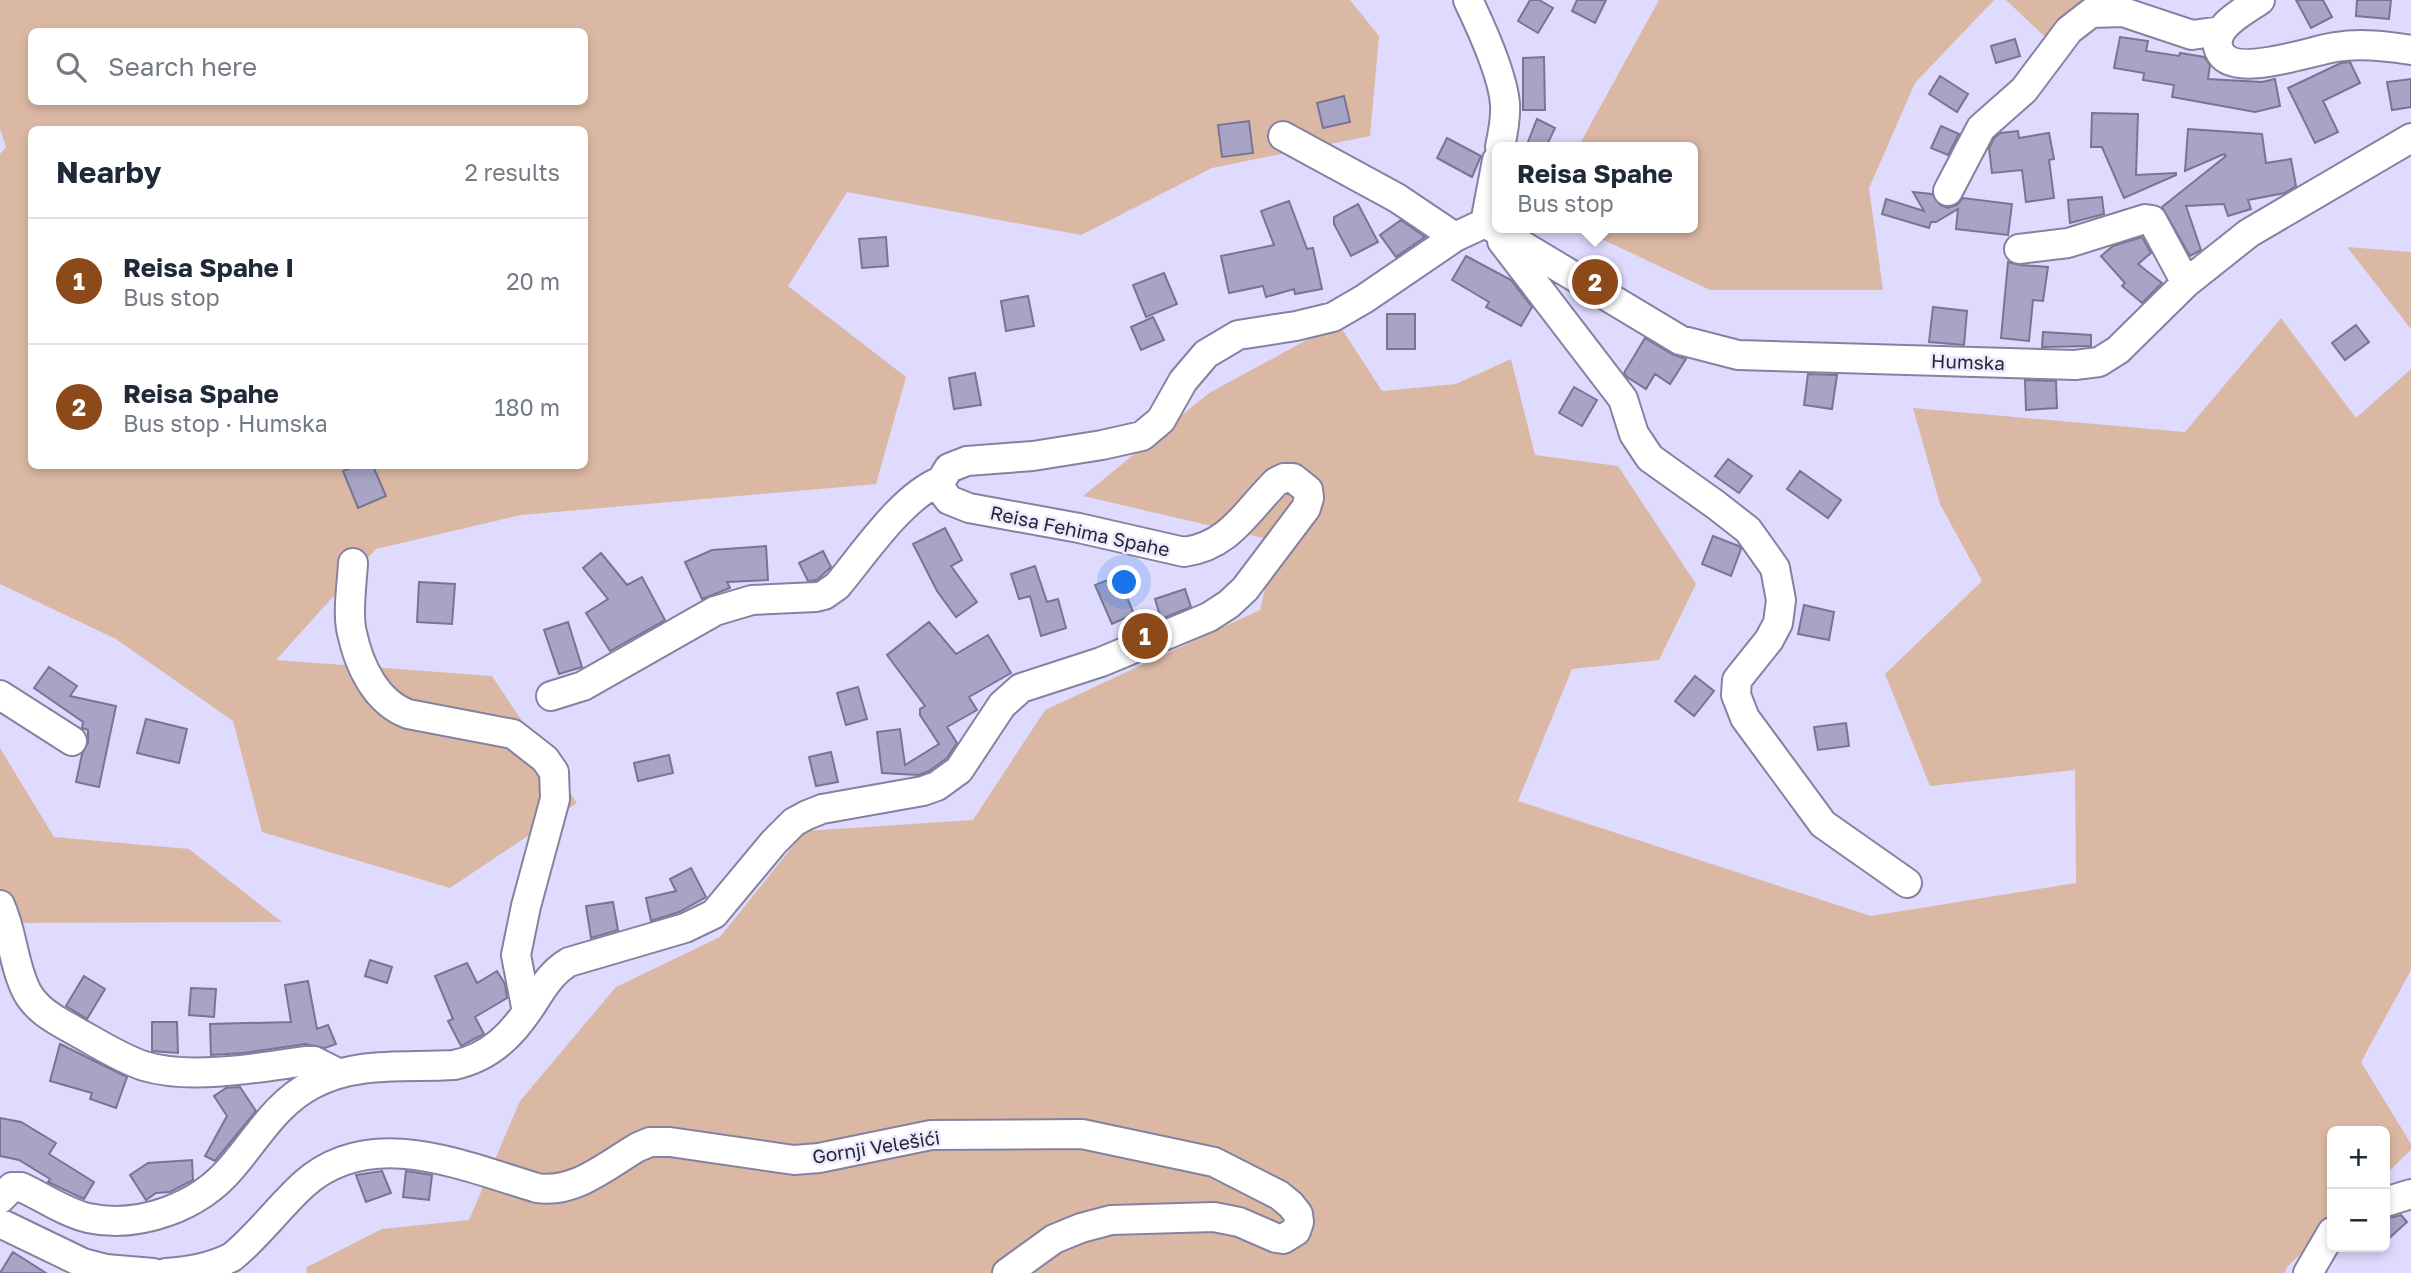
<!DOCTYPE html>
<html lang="en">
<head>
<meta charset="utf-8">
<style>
  :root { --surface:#fff; --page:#f2f2f3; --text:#1f2937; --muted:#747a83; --line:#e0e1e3; --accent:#8c491a }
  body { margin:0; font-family:"Golos Text",sans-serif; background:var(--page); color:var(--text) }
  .controls { position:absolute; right:21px; bottom:21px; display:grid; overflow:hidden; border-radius:10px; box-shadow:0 4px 10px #0003 }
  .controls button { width:63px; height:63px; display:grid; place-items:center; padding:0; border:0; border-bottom:2px solid var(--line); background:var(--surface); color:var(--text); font:35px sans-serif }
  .you { position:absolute; left:1125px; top:583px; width:24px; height:24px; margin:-18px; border:5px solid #fff; border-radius:50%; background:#1a73e8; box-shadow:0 0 0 10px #1a73e833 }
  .badge { display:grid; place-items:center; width:46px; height:46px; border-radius:50%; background:var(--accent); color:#fff; font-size:23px; font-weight:700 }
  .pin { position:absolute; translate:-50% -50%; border:4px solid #fff; box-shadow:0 2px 7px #0006 }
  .popup { position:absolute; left:1492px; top:142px; width:206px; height:91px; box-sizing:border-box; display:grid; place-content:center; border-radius:10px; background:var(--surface); filter:drop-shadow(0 2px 5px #0005); font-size:23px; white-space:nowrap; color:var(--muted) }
  .popup b { font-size:26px; color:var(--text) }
  .popup::after { content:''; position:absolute; left:50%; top:100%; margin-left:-14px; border:14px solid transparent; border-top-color:var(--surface) }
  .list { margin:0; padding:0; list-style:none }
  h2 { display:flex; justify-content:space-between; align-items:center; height:91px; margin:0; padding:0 28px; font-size:30px }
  h2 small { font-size:23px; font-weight:400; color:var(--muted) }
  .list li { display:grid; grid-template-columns:46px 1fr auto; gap:21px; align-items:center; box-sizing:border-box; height:126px; padding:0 28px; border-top:2px solid var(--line) }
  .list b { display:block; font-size:26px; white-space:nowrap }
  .list p { margin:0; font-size:23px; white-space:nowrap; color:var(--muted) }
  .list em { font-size:23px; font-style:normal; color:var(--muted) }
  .icon { flex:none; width:38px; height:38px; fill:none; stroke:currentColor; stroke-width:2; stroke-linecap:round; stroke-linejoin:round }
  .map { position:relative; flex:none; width:2411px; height:1273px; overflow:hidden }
  .search { position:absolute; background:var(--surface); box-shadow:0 4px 10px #0003; left:28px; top:28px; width:560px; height:77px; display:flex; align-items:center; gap:18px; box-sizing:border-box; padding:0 24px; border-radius:10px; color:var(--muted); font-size:26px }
  .panel { position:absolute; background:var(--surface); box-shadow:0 4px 10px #0003; left:28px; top:126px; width:560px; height:343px; border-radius:10px }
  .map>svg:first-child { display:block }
  .green { fill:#dbb8a4; fill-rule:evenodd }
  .building { fill:#a7a4c5; stroke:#787594; stroke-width:2 }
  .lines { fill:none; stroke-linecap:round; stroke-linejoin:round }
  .minor-casing { stroke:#8581a1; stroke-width:32 }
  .minor { stroke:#fff; stroke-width:28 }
  .labels { text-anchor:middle; stroke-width:5; stroke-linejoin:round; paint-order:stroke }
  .street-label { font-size:19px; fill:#262532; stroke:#ebeaff }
</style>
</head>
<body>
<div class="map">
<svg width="2411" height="1273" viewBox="0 0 2411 1273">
  <rect width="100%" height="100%" fill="#dedbfe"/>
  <path class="green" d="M0 0H1350L1379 36 1370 136 1212 168 1081 235 847 192 788 286 906 377 876 484 521 515 376 549 276 660 492 676 577 803 450 888 262 832 233 721 116 639 0 584V154L6 147 0 129ZM32 32H584V102H32ZM32 130H584V466H32Z
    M1659 0H1994L1915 83 1869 188 1883 290H1710L1578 228H1693V147H1578Z
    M2006 0H2108L2061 52Z
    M2347 247 2411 252V329Z
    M2281 318 2356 418 2411 369V970L2361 1062 2411 1144V1150L2385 1175V1131H2332V1224L2287 1267 2285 1273H306L307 1267 382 1229 469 1220 520 1101 616 987 720 937 805 831 973 820 1045 710 1260 610 1276 541 1083 496 1209 393 1338 323 1382 391 1456 384 1511 359 1535 455 1618 466 1696 584 1659 660 1572 669 1518 801 1871 916 2076 883 2075 770 1930 786 1885 674 1982 581 1940 504 1913 408 2185 432Z
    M0 748 54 837 189 849 282 922 0 923Z"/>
  <path class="building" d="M1530 0H1539L1553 8 1538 33 1518 21Z
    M1577 0H1606L1595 23 1572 11Z
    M2296 0H2323L2332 17 2311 28Z
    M2357 0H2391L2389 19 2356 16Z
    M2120 37 2148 41 2146 51 2179 56 2180 53 2204 57 2210 65 2208 79 2262 82 2275 79 2280 106 2255 112 2172 97 2174 85 2143 80 2144 73 2114 68Z
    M2015 39 2020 56 1996 63 1991 46Z
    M1544 57 1545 110H1523V58Z
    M2350 62 2360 83 2323 101 2338 132 2315 143 2288 88 2341 63Z
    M1940 76 1968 94 1957 112 1929 94Z
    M2411 79V107L2392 110 2387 82Z
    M1344 96 1350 122 1323 128 1317 103Z
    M2092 113 2138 114 2136 175 2176 173V175L2124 198 2102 147H2091Z
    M1537 119 1555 128 1546 147H1526Z
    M1249 121 1253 153 1222 157 1218 125Z
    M1941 126 1959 134 1948 155 1931 148Z
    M2188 129 2262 134 2266 163 2291 159 2296 186 2285 193 2248 200 2251 209 2228 216 2224 204 2186 206 2201 250 2190 256 2162 207 2226 156 2224 154 2185 171Z
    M2018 131 2019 138 2049 133 2054 159 2049 160 2054 198 2026 202 2022 170 1992 173 1989 148 1994 138 2000 133Z
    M1447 138 1481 156 1472 177 1437 158Z
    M1913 192 1932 194 1940 205 1948 208 1957 205 1963 198 2012 204 2008 235 1956 229 1958 209 1936 222H1931L1929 228 1882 214 1886 199 1924 211Z
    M2102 197 2104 214 2070 223 2068 200Z
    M1289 201 1307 249 1313 248 1322 289 1295 294 1294 289 1266 297 1263 286 1229 293 1221 256 1274 245 1261 211Z
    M1358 204 1378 242 1351 256 1334 224V217Z
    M1401 220 1425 237 1396 257 1380 235Z
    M886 237 888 266 862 268 859 239Z
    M2142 237 2151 253 2138 264 2162 283 2142 303 2122 286 2125 283 2101 256 2113 246Z
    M1466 256 1511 280 1532 307 1521 326 1486 307 1489 302 1452 280Z
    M2008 262 2020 265 2048 267 2043 301 2033 300 2029 341 2001 338Z
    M1164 273 1177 304 1146 317 1133 285Z
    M1028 296 1034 326 1006 331 1001 301Z
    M1933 307 1967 311 1964 345 1929 342Z
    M1387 314H1415V349H1387Z
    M1153 317 1164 340 1141 350 1131 327Z
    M2356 325 2369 342 2345 360 2332 343Z
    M2043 332 2091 335V346L2042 347Z
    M1645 338 1672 354 1686 359 1670 384 1655 374 1646 389 1627 377 1624 373Z
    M975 373 981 405 954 409 949 378Z
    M1808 374 1837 375 1832 409 1804 405Z
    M2025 380 2056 381 2057 408 2026 410Z
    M1574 387 1597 400 1582 426 1559 413Z
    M1728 459 1752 476 1739 493 1715 476Z
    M355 466H373L386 496 358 508 343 471Z
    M1800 471 1841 500 1828 518 1787 489Z
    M945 528 962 560 951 566 977 602 956 617 937 591 913 544Z
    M1713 536 1739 546 1741 549 1731 576 1702 564Z
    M766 546 768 580 727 582 730 588 702 599 685 562 712 550Z
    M823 551 831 567 817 580 808 581 799 563Z
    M601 553 627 585 642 577 665 620 610 651 586 613 608 599 583 568Z
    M1035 566 1047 602 1058 599 1066 628 1041 636 1030 596 1019 599 1011 574Z
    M1118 576 1134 614 1112 624 1095 585Z
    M419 582 455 584 452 624 417 622Z
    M1185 589 1191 607 1161 619 1155 599Z
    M1804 605 1834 612 1829 640 1798 634Z
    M568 622 582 667 559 674 544 630Z
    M929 622 956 654 988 635 1011 673 969 697 977 710 947 727 957 743 947 758 929 771 919 775 882 773 877 732 900 729 905 765 939 744 920 715V709L925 706 887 655Z
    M49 667 77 686 70 696 116 706 99 787 76 782 82 754 88 742V730L82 728 83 722 34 688Z
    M1695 676 1714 691 1694 716 1675 701Z
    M858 687 867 719 846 725 837 693Z
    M146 719 187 729 179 763 137 753Z
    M1846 723 1849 746 1818 750 1814 727Z
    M831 752 838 782 816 786 809 757Z
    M669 755 673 773 638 781 634 763Z
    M691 868 706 897 679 912 651 921 646 898 676 891 670 879Z
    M613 902 618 930 591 938 586 906Z
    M370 960 392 967 387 983 365 976Z
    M467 963 477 983 497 971 505 984 507 998 475 1017 484 1034 461 1046 448 1021 453 1019 435 976Z
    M84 976 105 989 87 1019 66 1006Z
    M308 981 317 1029 328 1025 336 1044 325 1048 305 1044 244 1053 211 1055 210 1024 291 1022 285 985Z
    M191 988 216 989 214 1017 189 1015Z
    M152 1022H177L178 1053 152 1051Z
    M60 1044 127 1077 116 1108 90 1099 92 1093 50 1081Z
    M240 1087 256 1111 215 1161 205 1156 227 1116 214 1096 226 1088Z
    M0 1118 21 1122 56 1143 49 1154 94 1182 84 1199 48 1182 50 1179 19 1160 0 1156Z
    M192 1160 193 1180 170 1192 156 1193 146 1200 130 1175 148 1163Z
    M382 1171 391 1193 366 1202 356 1175Z
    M406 1171 432 1175 429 1200 403 1197Z
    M2401 1215 2407 1222 2385 1242V1219Z
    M13 1252 46 1273H0Z"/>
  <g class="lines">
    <g class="minor-casing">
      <path id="minor" d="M1468 0C1480 25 1503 76 1505 104 1506 118 1503 133 1500 147
        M2260 0C2245 11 2210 27 2219 50 2231 81 2312 50 2336 47 2361 43 2386 46 2411 50
        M1283 136 1397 198 1455 237
        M1948 191 1981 128 2024 90 2069 30 2091 13 2123 12 2192 35 2221 31
        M1485 223 1680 340 1738 355 2075 365 2099 362 2118 350 2186 283 2249 233 2411 138
        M1485 223 1497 160
        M1502 241 1623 399 1634 434 1650 458 1716 505 1748 530 1775 568 1781 600 1778 623 1769 640 1737 680 1736 695 1745 718 1823 824 1907 883
        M2019 249 2068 243 2145 219 2152 220 2186 283
        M353 563C352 583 347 614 352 633 359 666 376 702 408 714L513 734 545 759 554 772 555 799 526 906 516 955 527 1012
        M0 695 72 741
        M551 696 583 686 715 611 752 600 816 597 824 595 837 586C864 554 902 496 941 481
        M0 905C13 933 13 965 27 992 38 1012 58 1021 77 1032 99 1044 120 1058 144 1066 190 1080 258 1068 305 1061H314L338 1073
        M0 1199 12 1187H21C43 1197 64 1212 88 1218 139 1229 199 1207 232 1167 258 1137 276 1103 313 1084 357 1061 405 1068 454 1065 491 1057 513 1034 533 1003 543 987 552 972 569 962L685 928 714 914 774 842 794 822 807 815 822 809 923 791 937 786 959 770 1002 705 1021 688 1101 662 1209 617 1229 604 1245 589 1306 508 1309 498 1308 490 1293 478H1284L1276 482C1246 512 1229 546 1184 552L1079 528 969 508 949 500 941 489V481L949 468 967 461 1033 456 1102 445 1142 436 1161 420 1183 381 1206 354 1238 335 1296 326 1333 317 1364 299 1455 237 1485 223
        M2385 1202 2411 1194
        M0 1223 83 1263 106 1269 153 1273
        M166 1273C189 1271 211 1268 232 1257 258 1236 278 1208 303 1185 370 1124 463 1166 537 1188 575 1194 607 1165 638 1147L650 1142H670L794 1160 819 1158 931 1135 1082 1134 1214 1162 1279 1195 1291 1205 1298 1214 1299 1222 1296 1231 1283 1239 1276 1238 1239 1222 1214 1217 1111 1220 1081 1228 1054 1239 1007 1273
        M2308 1273 2332 1232"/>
    </g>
    <use href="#minor" class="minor"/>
  </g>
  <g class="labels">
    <g class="street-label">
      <text transform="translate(1968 362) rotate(2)" y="7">Humska</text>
      <text transform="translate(1080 531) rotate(12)" y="7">Reisa Fehima Spahe</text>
      <text transform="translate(876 1147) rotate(-9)" y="7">Gornji Velešići</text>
    </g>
  </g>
</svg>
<div class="controls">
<button>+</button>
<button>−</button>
</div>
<div class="you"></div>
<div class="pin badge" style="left:1145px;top:636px">1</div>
<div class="pin badge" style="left:1595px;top:282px">2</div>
<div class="popup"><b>Reisa Spahe</b>Bus stop</div>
<div class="search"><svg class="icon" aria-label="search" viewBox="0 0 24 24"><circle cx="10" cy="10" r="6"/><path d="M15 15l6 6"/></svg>Search here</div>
<section class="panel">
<h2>Nearby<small>2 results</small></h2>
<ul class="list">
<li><span class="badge">1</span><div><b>Reisa Spahe I</b><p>Bus stop</p></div><em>20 m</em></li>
<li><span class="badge">2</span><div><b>Reisa Spahe</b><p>Bus stop · Humska</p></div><em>180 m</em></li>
</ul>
</section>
</div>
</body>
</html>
